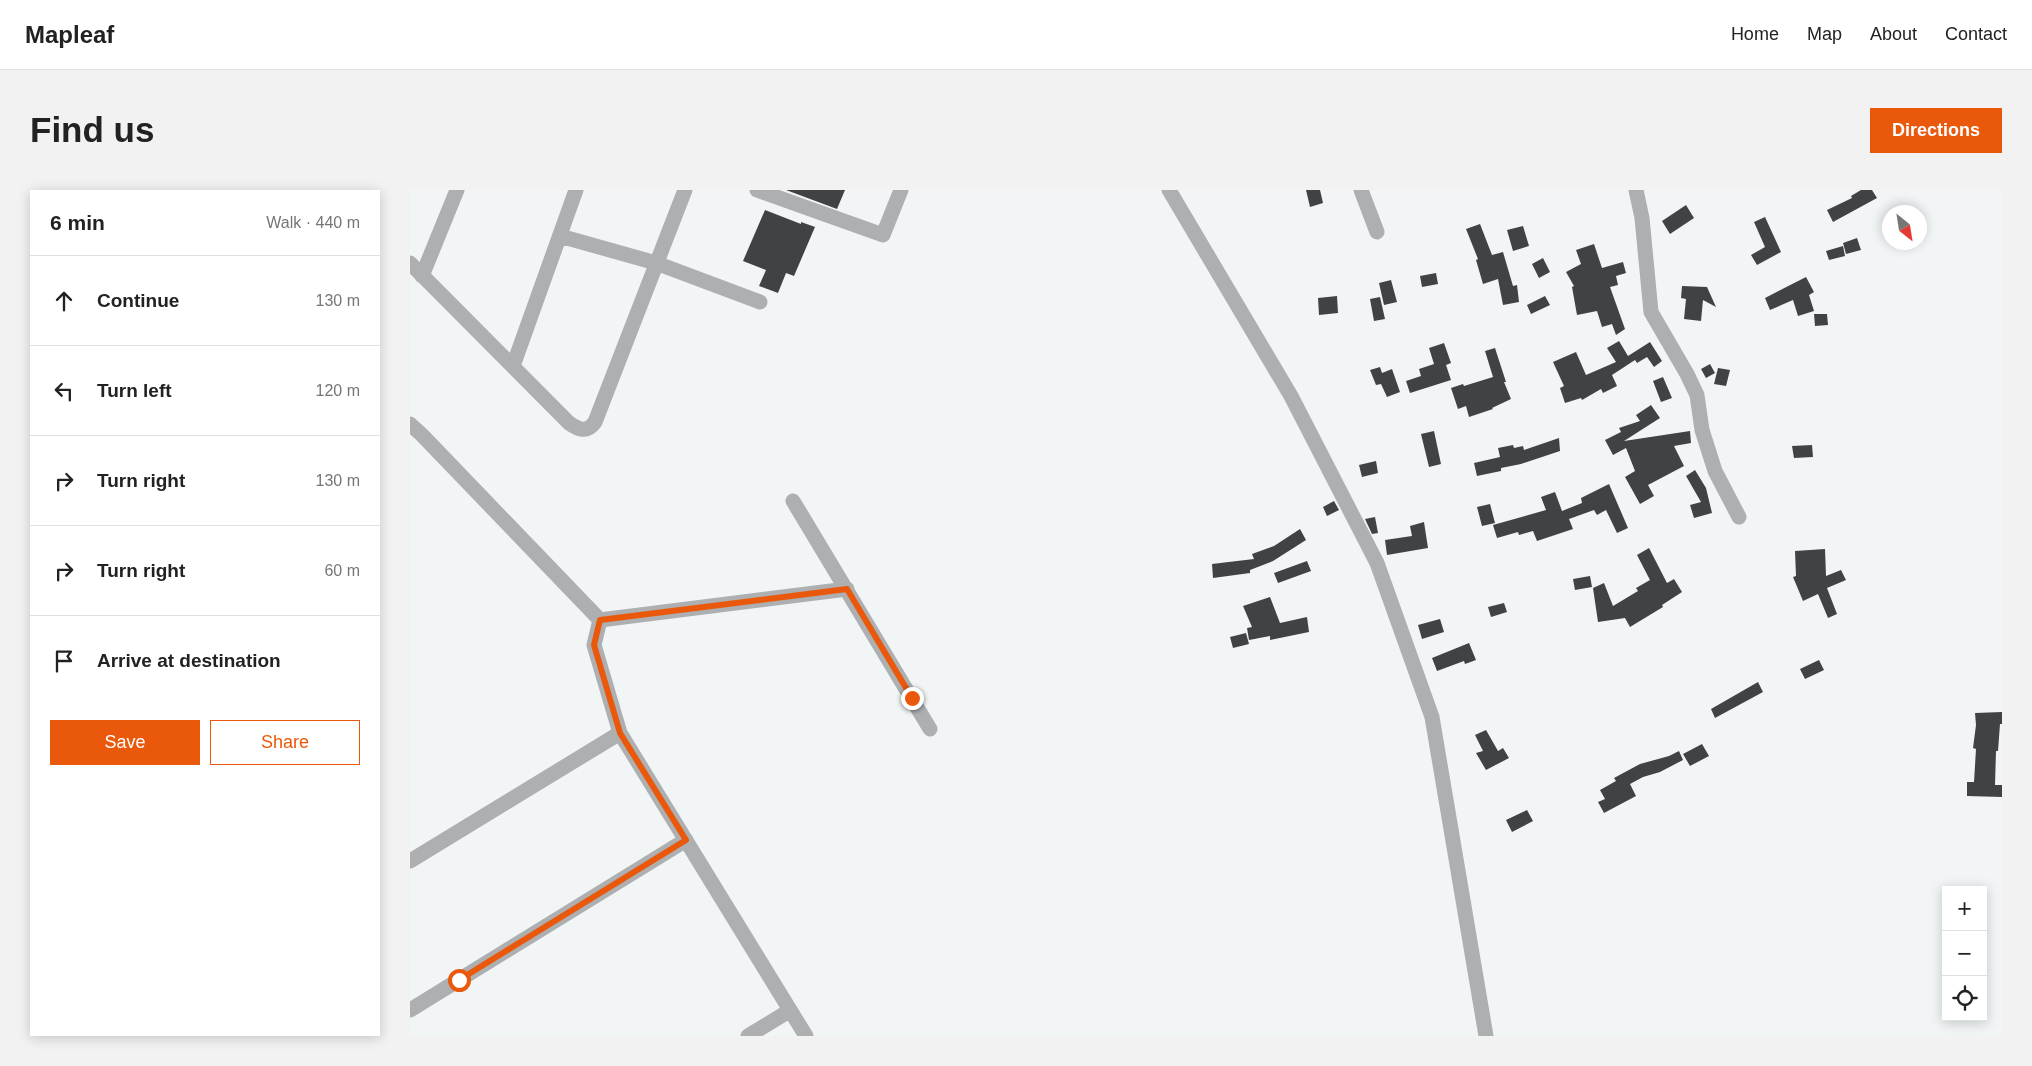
<!DOCTYPE html>
<html lang="en">
<head>
<meta charset="utf-8">
<style>
  :root { --surface:#fff; --page:#f2f2f2; --text:#222; --muted:#767676; --line:#e0e0e0; --accent:#ea580c }
  body { margin:0; font-family:Helvetica,sans-serif; background:var(--page); color:var(--text) }
  .controls { position:absolute; right:15px; bottom:15px; display:grid; overflow:hidden; border-radius:0px; box-shadow:0 2px 12px #0003 }
  .controls button { width:45px; height:45px; display:grid; place-items:center; padding:0; border:0; border-bottom:1px solid var(--line); background:var(--surface); color:var(--text); font:25px sans-serif }
  .compass { position:absolute; left:1472px; top:15px; width:45px; height:45px; border-radius:50%; background:var(--surface); box-shadow:0 2px 12px #0003; rotate:150deg }
  .stop { position:absolute; width:15px; height:15px; margin:-11px; border:4px solid #ea580c; border-radius:50%; background:#fff }
  .stop.end { background:#ea580c; border-color:#fff; box-shadow:0 1px 5px #0008 }
  .list { margin:0; padding:0; list-style:none }
  h2 { display:flex; justify-content:space-between; align-items:center; height:65px; margin:0; padding:0 20px; font-size:21px }
  h2 small { font-size:16px; font-weight:400; color:var(--muted) }
  .list li { display:grid; grid-template-columns:32px 1fr auto; gap:15px; align-items:center; box-sizing:border-box; height:90px; padding:0 20px; border-top:1px solid var(--line) }
  .list b { display:block; font-size:19px; white-space:nowrap }
  .list em { font-size:16px; font-style:normal; color:var(--muted) }
  .actions { display:flex; gap:10px; padding:15px 20px }
  .actions a { flex:1; padding:11px 0; border:1px solid var(--accent); border-radius:0px; text-align:center; font-size:18px; color:var(--accent) }
  .actions .main { background:var(--accent); color:#fff }
  .icon { flex:none; width:28px; height:28px; fill:none; stroke:currentColor; stroke-width:2; stroke-linecap:round; stroke-linejoin:round }
  .map { position:relative; flex:none; width:1592px; height:846px; overflow:hidden; border-radius:0px }
  header { display:flex; align-items:center; gap:30px; box-sizing:border-box; height:70px; padding:0 25px; background:var(--surface); border-bottom:1px solid var(--line) }
  header strong { font-size:24px }
  nav { display:flex; gap:28px; margin-inline-start:auto; font-size:18px }
  .intro { display:flex; align-items:center; justify-content:space-between; box-sizing:border-box; height:120px; padding:0 30px }
  h1 { margin:0; font-size:35px }
  .button { padding:12px 22px; border-radius:0px; background:var(--accent); color:#fff; font-size:18px; font-weight:700 }
  main { display:flex; gap:30px; padding:0 30px }
  aside { flex:1; background:var(--surface); border-radius:0px; box-shadow:0 2px 12px #0003 }
  .map>svg:first-child { display:block }
  .building { fill:#404344 }
  .lines { fill:none; stroke-linecap:round; stroke-linejoin:round }
  .minor { stroke:#adafb0; stroke-width:15 }
  .route { stroke:#ea580c; stroke-width:6 }
</style>
</head>
<body>
<header>
<strong>Mapleaf</strong>
<nav><a>Home</a><a>Map</a><a>About</a><a>Contact</a></nav>
</header>
<div class="intro"><h1>Find us</h1><a class="button">Directions</a></div>
<main>
<aside>
<h2>6 min<small>Walk · 440 m</small></h2>
<ul class="list">
<li><svg class="icon" aria-label="ahead" viewBox="0 0 24 24"><path d="M12 20V5M6 11l6-6 6 6"/></svg><div><b>Continue</b></div><em>130 m</em></li>
<li><svg class="icon" aria-label="left" viewBox="0 0 24 24"><path d="M17 20v-9H6M10 6l-5 5 5 5"/></svg><div><b>Turn left</b></div><em>120 m</em></li>
<li><svg class="icon" aria-label="right" viewBox="0 0 24 24"><path d="M7 20v-9h11M14 6l5 5-5 5"/></svg><div><b>Turn right</b></div><em>130 m</em></li>
<li><svg class="icon" aria-label="right" viewBox="0 0 24 24"><path d="M7 20v-9h11M14 6l5 5-5 5"/></svg><div><b>Turn right</b></div><em>60 m</em></li>
<li><svg class="icon" aria-label="arrive" viewBox="0 0 24 24"><path d="M6 21V4h12l-3 4 3 4H6"/></svg><div><b>Arrive at destination</b></div></li>
</ul>
<div class="actions"><a class="main">Save</a><a>Share</a></div>
</aside>
<div class="map">
<svg width="1592" height="846" viewBox="0 0 1592 846">
  <rect width="100%" height="100%" fill="#f1f5f6"/>
  <path class="building" d="M376 0H435L427 19Z
    M896 0H910L913 13 900 17Z
    M1451 0H1462L1467 8 1423 32 1417 20 1442 8 1441 6Z
    M1276 15 1284 28 1260 44 1252 31Z
    M355 20 391 34V32L405 37 384 86 376 83 368 103 349 96 356 80 333 71Z
    M1355 27 1371 62 1347 75 1341 65 1355 57 1344 32Z
    M1070 34 1082 65 1093 62 1103 96 1107 95 1109 112 1093 115 1088 89 1073 94 1066 70 1068 69 1056 39Z
    M1113 36 1119 56 1103 61 1097 40Z
    M1447 48 1451 60 1436 64 1433 53Z
    M1184 54 1192 78 1213 72 1216 83 1206 86 1208 95 1200 97 1215 139 1206 145 1202 134 1192 137 1187 121 1167 125 1162 97 1164 96 1156 82 1171 74 1166 60Z
    M1433 56 1435 66 1419 70 1416 61Z
    M1133 68 1140 82 1129 88 1122 74Z
    M1026 83 1028 94 1012 97 1010 86Z
    M1396 87 1404 102 1399 105 1404 121 1388 126 1383 110 1360 120 1355 108Z
    M981 90 987 112 974 115 969 93Z
    M1272 96 1297 97 1306 117 1293 110 1291 131 1274 129 1276 109 1271 108Z
    M927 106 928 123 909 125 908 108Z
    M1135 106 1140 115 1121 124 1117 115Z
    M970 107 975 129 964 131 960 109Z
    M1404 124H1417L1418 135 1405 136Z
    M1209 151 1218 166 1240 152 1252 171 1244 177 1237 167 1227 173 1225 170 1202 185 1207 196 1193 203 1191 199 1172 210 1171 208 1155 213 1150 198 1154 196 1143 172 1166 162 1176 185 1206 172 1197 158Z
    M1034 153 1041 173 1036 175 1041 190 1000 203 996 191 1011 186 1009 179 1024 174 1019 158Z
    M1085 158 1096 192H1094L1101 209 1082 218 1083 219 1059 227 1056 216 1048 219 1041 198 1053 194 1054 196 1083 187 1075 161Z
    M1300 174 1305 183 1296 188 1291 179Z
    M970 177 972 183 982 179 990 202 977 207 971 194 966 195 960 180Z
    M1308 178 1320 180 1316 196 1304 194Z
    M1253 187 1262 208 1251 212 1243 191Z
    M1241 215 1250 228 1214 251 1280 241 1281 253 1264 256 1274 276 1238 295 1244 306 1230 314 1215 287 1225 281 1216 258 1203 265 1195 250 1211 242 1209 238 1230 231 1226 225Z
    M1024 241 1031 274 1019 277 1011 244Z
    M1149 248 1150 261 1111 274 1091 278V281L1067 286 1064 273 1090 267 1088 258 1103 255 1104 258 1113 256 1114 260Z
    M1402 255 1403 267 1384 268 1382 256Z
    M966 271 968 283 952 287 949 275Z
    M1285 280 1296 298 1302 323 1284 328 1280 315 1291 312 1276 286Z
    M1199 294 1218 338 1207 343 1196 320 1187 325 1184 320 1159 329 1163 339 1127 351 1123 341 1109 345 1108 342 1087 348 1083 335 1136 320 1131 307 1145 302 1152 321 1172 313 1171 308Z
    M924 311 929 320 917 326 913 317Z
    M1080 314 1085 333 1072 336 1067 317Z
    M965 327 968 343 962 344 955 329Z
    M1014 332 1018 358 977 365 975 350 1002 346 1000 336Z
    M890 339 896 350 863 371 840 380V383L803 388 802 374 844 369 842 364 864 356Z
    M1239 358 1257 393 1264 389 1272 402 1252 415 1253 417 1220 437 1215 428 1188 432 1183 398 1194 393 1203 416 1228 401 1226 398 1240 390 1227 365Z
    M1415 359 1416 386 1431 380 1436 390 1417 398 1427 424 1418 428 1408 404 1393 411 1383 387 1386 386 1385 361Z
    M897 371 901 381 868 393 864 383Z
    M1180 386 1182 397 1165 400 1163 389Z
    M860 407 870 433 897 427 899 442 860 450V446L839 450 837 438 842 437 833 416Z
    M1094 413 1097 422 1081 427 1078 417Z
    M1030 429 1034 442 1012 449 1008 435Z
    M836 443 839 454 823 458 820 447Z
    M1059 453 1066 470 1055 474 1054 471 1027 481 1022 468Z
    M1409 470 1414 480 1395 489 1390 479Z
    M1348 492 1353 502 1305 528 1301 519Z
    M1592 522V534H1590L1588 561H1586L1585 595H1592V607L1557 606V592H1564L1566 559 1563 558 1566 535 1565 523Z
    M1076 540 1088 561 1093 558 1099 568 1076 580 1066 563 1073 561 1065 545Z
    M1292 554 1299 566 1280 576 1273 564Z
    M1269 561 1273 570 1250 582 1233 587 1220 594 1226 606 1194 623 1188 612 1195 609 1190 600 1206 591 1204 588 1230 574 1259 566Z
    M1117 620 1123 631 1102 642 1096 630Z"/>
  <g class="lines">
    <path class="minor" d="M347 0 473 45 491 0
      M759 0 881 206 967 373 1022 527 1076 846
      M951 0 967 42
      M1226 0 1232 28 1241 122 1277 184 1287 205 1292 240 1305 281 1329 327
      M150 46 246 73 350 112
      M0 73 159 233C169 240 177 243 185 232L275 0
      M12 86 47 0
      M103 176 166 0
      M0 234 12 245 190 430
      M383 311 520 539
      M190 430 437 399
      M210 543 396 846
      M0 671 210 543 184 455 190 430
      M0 820 276 650
      M338 846 379 821"/>
  </g>
  <g class="lines">
    <path class="route" d="M49 790 276 650 210 543 184 455 190 430 437 399 502 508"/>
  </g>
</svg>
<div class="controls">
<button>+</button>
<button>−</button>
<button><svg class="icon" aria-label="locate" viewBox="0 0 24 24"><circle cx="12" cy="12" r="6"/><path d="M12 2v4M12 18v4M2 12h4M18 12h4"/></svg></button>
</div>
<svg class="compass" viewBox="-18 -18 36 36"><path d="M0-13l5 13h-10z" fill="#e53935"/><path d="M0 13l5-13h-10z" fill="#767676"/></svg>
<div class="stop" style="left:49px;top:790px"></div>
<div class="stop end" style="left:502px;top:508px"></div>
</div>
</main>
</body>
</html>
